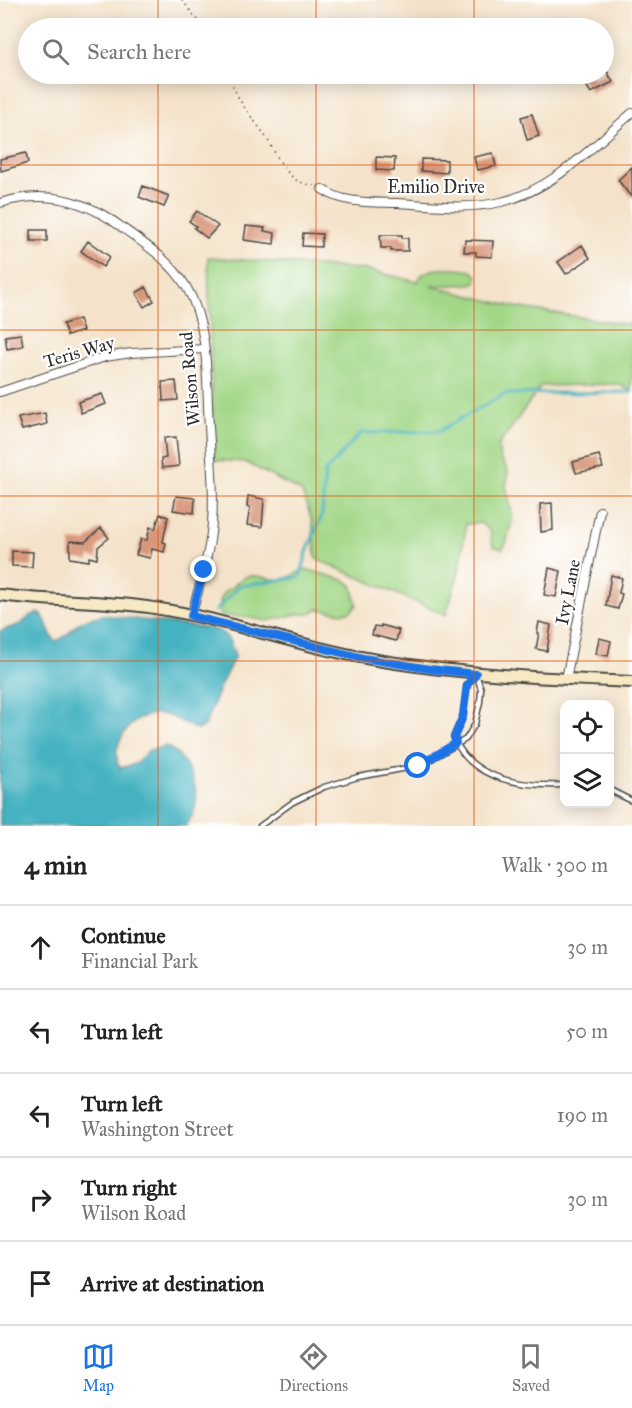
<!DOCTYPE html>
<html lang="en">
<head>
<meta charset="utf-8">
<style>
  :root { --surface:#fff; --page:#f6f6f6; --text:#222; --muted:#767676; --line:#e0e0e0; --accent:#1a73e8 }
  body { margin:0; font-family:"IM FELL Great Primer",serif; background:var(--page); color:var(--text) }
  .controls { position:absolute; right:18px; bottom:18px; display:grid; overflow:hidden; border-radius:12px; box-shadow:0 3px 15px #0003 }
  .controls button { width:54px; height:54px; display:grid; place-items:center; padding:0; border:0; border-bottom:2px solid var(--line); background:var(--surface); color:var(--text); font:30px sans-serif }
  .stop { position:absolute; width:18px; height:18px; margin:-14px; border:4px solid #1a73e8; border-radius:50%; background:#fff }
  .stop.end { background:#1a73e8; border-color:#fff; box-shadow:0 2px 6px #0008 }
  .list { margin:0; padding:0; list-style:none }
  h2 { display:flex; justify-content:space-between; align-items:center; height:78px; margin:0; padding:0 24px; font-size:26px }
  h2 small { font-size:20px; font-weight:400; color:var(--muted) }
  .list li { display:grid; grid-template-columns:39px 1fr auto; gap:18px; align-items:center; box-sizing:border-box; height:84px; padding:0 24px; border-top:2px solid var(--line) }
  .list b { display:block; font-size:22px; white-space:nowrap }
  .list p { margin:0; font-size:20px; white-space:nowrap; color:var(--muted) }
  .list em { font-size:20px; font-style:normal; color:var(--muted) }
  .icon { flex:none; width:33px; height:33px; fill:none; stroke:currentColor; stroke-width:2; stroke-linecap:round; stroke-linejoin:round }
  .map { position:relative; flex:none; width:632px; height:826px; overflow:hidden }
  .search { position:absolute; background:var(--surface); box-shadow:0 3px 15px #0003; left:18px; right:18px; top:18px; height:66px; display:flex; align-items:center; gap:15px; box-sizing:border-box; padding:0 21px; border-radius:33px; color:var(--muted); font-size:22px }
  .sheet { height:498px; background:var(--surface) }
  nav { display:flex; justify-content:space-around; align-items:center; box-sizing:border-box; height:84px; border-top:2px solid var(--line); background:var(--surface); font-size:16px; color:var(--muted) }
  nav a { display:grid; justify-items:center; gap:3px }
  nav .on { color:var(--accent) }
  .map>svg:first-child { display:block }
  .green { fill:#a3d787; stroke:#678159; stroke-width:1.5 }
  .water { fill:#45b2c1; stroke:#386e76; stroke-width:1.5 }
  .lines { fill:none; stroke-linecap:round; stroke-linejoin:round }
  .stream { stroke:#45b2c1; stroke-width:3 }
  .building { fill:#d8977c }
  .lane-casing { stroke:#494743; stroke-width:7 }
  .street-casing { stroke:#494743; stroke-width:10 }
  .secondary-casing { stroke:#494743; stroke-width:14 }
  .path { stroke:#494743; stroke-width:1.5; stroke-dasharray:1.5 4.5; stroke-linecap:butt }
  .lane { stroke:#fff; stroke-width:4 }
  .street { stroke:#fff; stroke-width:8 }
  .secondary { stroke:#f6e9c3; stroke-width:10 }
  .route { stroke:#1a73e8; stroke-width:8 }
  .grid { fill:none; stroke:#df570e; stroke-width:1.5; stroke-opacity:0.55 }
  .labels { text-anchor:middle; stroke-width:4.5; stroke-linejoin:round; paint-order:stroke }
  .street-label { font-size:18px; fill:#2b2b2b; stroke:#fff }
</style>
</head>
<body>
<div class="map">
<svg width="632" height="826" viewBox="0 0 632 826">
  <rect width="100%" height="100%" fill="#fff"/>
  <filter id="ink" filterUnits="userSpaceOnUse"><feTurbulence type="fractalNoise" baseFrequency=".0167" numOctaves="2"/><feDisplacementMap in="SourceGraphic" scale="12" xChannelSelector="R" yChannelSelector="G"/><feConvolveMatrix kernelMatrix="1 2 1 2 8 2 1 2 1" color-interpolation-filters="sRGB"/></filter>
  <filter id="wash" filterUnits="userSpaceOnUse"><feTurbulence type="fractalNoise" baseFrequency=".008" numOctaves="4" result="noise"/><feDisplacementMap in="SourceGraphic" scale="24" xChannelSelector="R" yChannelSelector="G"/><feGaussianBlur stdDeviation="1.35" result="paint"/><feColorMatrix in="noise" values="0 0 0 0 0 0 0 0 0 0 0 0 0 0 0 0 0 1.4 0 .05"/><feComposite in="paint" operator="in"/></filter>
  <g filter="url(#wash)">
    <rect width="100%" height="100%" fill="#f4e3ca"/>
    <path class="green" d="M208 257 368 270 418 282C422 264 456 269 472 271L477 276 476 282 471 284 431 286 515 307 632 325V391L618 384 541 386 498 446 500 458 508 471 506 487 513 517 506 544 502 549 493 546 490 531 481 523 466 524 460 567 446 615 316 559 312 521 302 492 245 462 214 460Z
      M305 569 344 580 352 585 357 605 351 611 344 613 317 609 309 614H298L267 621 245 617 220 616C219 605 219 591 232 588 251 565 260 582 283 579 291 578 298 572 305 569Z"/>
    <path class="water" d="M39 613C49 619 46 634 56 641 72 635 68 630 79 623 86 618 94 617 103 615L214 629C228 633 231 643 235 656L220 686 205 725 197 730C187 725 173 716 162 714 135 710 107 744 120 768L135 764 149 750 166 746C185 756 198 782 196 804 196 811 190 820 186 826H0V631L21 624 31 615Z"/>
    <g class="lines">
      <path class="stream" d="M215 611 239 586 300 577 308 549 322 515 325 472 361 433 439 431 505 394 632 392"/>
    </g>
    <g id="blocks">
      <path class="building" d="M606 70 613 82 591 93 579 74H590L593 78 603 74Z
        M532 114 539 136 527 140 521 117Z
        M26 153 28 163 1 171 0 159Z
        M493 153 496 166 477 170 474 157Z
        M376 157 395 158 394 171 376 170Z
        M421 159 447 160V173L421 171Z
        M632 167V198L618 180Z
        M143 186 169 196 164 207 139 197Z
        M197 211 218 226 207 238 194 228 196 226 189 221Z
        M246 226 265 228 264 231 275 233 274 244 244 240Z
        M31 230H47V241H31Z
        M303 233 322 234 321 247 302 246Z
        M380 235H402V238H408V251H391V248H381Z
        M465 240 493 241 492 257 476 256V252H464Z
        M88 241 110 257 103 267 81 251Z
        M582 245 590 258 566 274 558 262Z
        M146 287 154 301 144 307 136 293Z
        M79 319 83 331 67 336 63 324Z
        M21 334 23 346 7 349 5 336Z
        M176 381 178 400 163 401 162 382Z
        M102 394 106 404 81 413 78 402Z
        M45 413 47 424 22 430 18 418Z
        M176 437 179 466 162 468 161 459 166 458 164 438Z
        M599 455 603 468 576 473 573 462Z
        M176 496 195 498 194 513 173 510Z
        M248 496 264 499 262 527 247 525 250 507H247Z
        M552 503 553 530 541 532 540 504Z
        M160 514 168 517 163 542 166 543 164 552 152 549 150 558 136 555 141 539 147 540 150 527 155 529Z
        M101 528 109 538 98 547 97 559 89 557V561L70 558V541L85 542Z
        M12 551 33 552 32 567 12 566Z
        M549 568 561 571 556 597 544 595Z
        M611 575 622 578 619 593 622 594 618 609 606 606Z
        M539 622 551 625 547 651 536 649 539 633H537Z
        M381 625 399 630 396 641 372 635 374 626 381 627Z
        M599 638 611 641 608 656 596 654Z"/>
    </g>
  </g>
  <g filter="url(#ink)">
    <use href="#blocks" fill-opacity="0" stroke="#494743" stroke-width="1.5"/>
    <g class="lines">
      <g class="lane-casing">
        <path id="lane" d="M476 674 467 685 463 716 454 737C470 781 525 787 564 785
          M610 790 632 801
          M260 826 293 802 324 787 358 777 419 766 466 739 475 724 480 702 481 689 476 674"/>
      </g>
      <g class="street-casing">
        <path id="street" d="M322 189C343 204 371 202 397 203 431 205 467 210 501 202 553 190 593 146 632 113
          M0 203C43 190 84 199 120 226 145 244 171 261 187 288 210 328 206 381 209 426 211 464 216 503 210 540 206 566 198 591 191 616
          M0 392 105 357 131 353 204 349
          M566 679 600 511"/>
      </g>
      <g class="secondary-casing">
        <path id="secondary" d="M0 595C44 601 87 600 131 605 211 613 287 644 366 658 454 674 542 678 632 682"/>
      </g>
      <path class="path" d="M182 0 204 28
        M229 74C237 102 248 111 264 134 274 149 281 169 296 180 301 183 309 184 314 186"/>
      <use href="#lane" class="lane"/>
      <use href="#street" class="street"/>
      <use href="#secondary" class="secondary"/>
    </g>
  </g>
  <g class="lines" filter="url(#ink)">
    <path class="route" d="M204 570 191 616 363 658 430 669 476 674 467 685 463 716 454 737 456 743 418 766"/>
  </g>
  <path class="grid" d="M158 0V28M316 0V28M474 0V28M158 74V826M316 74V826M474 74V826M0 165H632M0 330H632M0 496H632M0 661H632"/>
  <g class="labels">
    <g class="street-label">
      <text x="436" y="193">Emilio Drive</text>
      <text transform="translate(79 352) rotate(-16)" y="6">Teris Way</text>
      <text transform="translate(190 379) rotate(-95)" y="6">Wilson Road</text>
      <text transform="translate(568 592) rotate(-79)" y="6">Ivy Lane</text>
    </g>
  </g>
</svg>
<div class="controls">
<button><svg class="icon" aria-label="locate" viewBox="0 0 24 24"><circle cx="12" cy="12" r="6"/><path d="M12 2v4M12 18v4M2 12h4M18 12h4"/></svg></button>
<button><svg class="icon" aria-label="layers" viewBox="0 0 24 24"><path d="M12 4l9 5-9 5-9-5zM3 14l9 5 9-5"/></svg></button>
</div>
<div class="stop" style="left:418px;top:766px"></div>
<div class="stop end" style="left:204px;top:570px"></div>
<div class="search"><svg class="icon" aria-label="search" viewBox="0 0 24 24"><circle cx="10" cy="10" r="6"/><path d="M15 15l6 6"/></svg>Search here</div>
</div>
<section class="sheet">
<h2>4 min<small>Walk · 300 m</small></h2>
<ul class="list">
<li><svg class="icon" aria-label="ahead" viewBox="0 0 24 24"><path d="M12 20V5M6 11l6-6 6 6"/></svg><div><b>Continue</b><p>Financial Park</p></div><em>30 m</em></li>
<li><svg class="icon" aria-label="left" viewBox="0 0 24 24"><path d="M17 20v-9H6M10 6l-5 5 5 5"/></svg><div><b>Turn left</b></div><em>50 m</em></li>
<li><svg class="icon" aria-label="left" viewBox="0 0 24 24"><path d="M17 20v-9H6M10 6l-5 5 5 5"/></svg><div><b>Turn left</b><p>Washington Street</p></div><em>190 m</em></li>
<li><svg class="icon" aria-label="right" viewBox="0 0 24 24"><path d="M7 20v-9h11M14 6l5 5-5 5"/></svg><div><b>Turn right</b><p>Wilson Road</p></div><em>30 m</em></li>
<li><svg class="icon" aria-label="arrive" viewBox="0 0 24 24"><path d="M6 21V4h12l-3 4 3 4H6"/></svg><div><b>Arrive at destination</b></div></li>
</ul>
</section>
<nav>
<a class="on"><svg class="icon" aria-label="map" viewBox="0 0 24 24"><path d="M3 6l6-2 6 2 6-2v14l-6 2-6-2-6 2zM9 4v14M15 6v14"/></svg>Map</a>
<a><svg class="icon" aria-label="directions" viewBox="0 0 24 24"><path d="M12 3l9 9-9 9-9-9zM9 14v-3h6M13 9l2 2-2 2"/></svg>Directions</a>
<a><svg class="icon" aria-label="saved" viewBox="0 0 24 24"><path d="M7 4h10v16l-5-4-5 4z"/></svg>Saved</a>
</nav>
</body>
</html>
